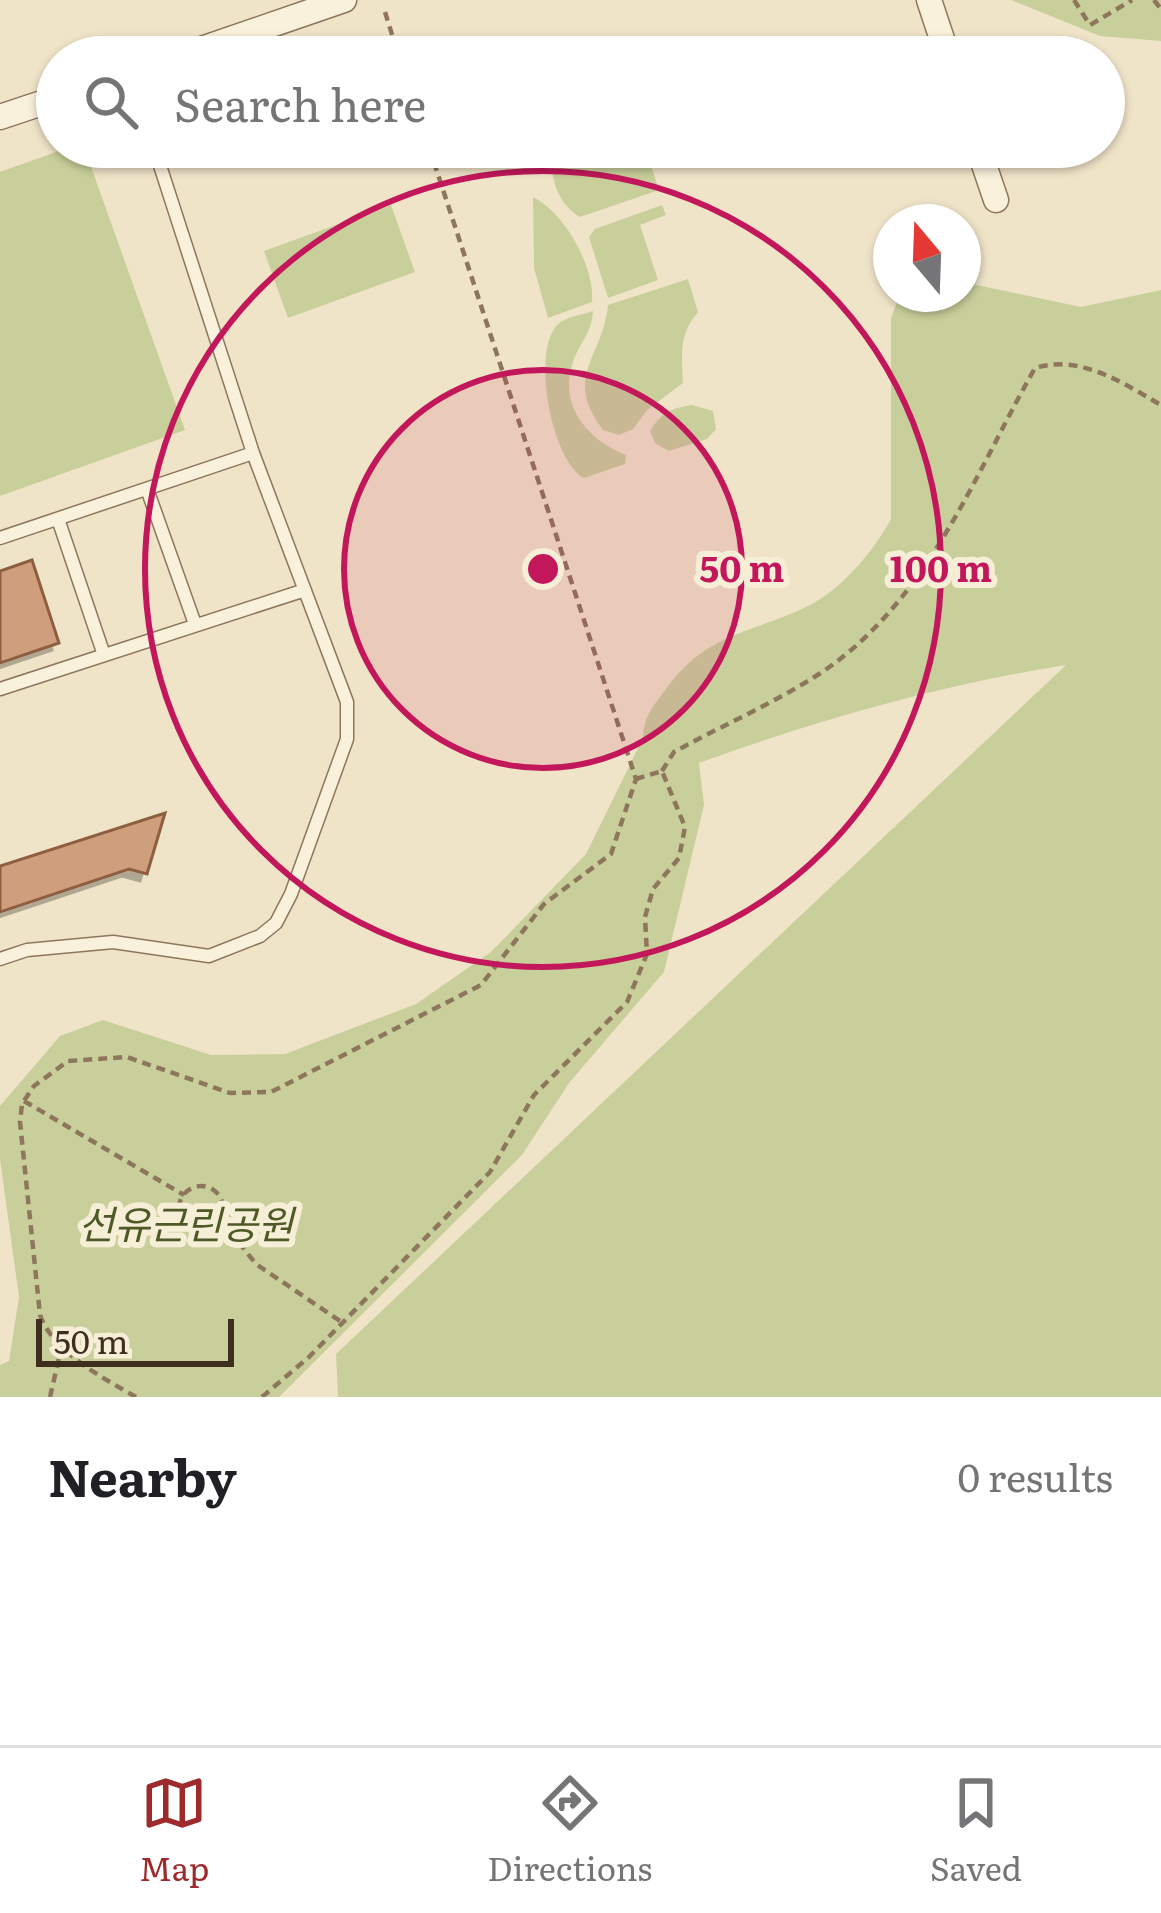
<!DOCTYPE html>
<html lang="en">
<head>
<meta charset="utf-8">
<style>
  :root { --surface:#fff; --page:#f6f6f6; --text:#202124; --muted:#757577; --line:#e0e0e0; --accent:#9e2a2b }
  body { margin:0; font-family:Literata,"Noto Sans KR",serif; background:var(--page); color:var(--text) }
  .compass { position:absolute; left:873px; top:204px; width:108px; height:108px; border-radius:50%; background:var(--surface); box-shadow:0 3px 9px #0004; rotate:341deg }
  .scale { position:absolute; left:36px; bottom:30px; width:198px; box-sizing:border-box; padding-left:12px; border:6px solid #3d2e20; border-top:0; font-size:33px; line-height:42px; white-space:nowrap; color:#3d2e20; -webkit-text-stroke:9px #f7eed8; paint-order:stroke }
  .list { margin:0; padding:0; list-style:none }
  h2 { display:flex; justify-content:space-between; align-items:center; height:156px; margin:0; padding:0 48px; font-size:51px }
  h2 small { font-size:39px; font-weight:400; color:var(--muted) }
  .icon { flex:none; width:66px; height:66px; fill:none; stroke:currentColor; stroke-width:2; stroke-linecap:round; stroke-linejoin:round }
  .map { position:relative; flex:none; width:1161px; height:1397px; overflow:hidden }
  .search { position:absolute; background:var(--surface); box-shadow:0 3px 9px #0004; left:36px; right:36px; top:36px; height:132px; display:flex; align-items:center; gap:30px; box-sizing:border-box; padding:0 42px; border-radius:66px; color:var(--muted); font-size:45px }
  .sheet { height:348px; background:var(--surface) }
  nav { display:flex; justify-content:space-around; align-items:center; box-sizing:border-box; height:168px; border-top:3px solid var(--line); background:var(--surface); font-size:33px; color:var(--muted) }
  nav a { display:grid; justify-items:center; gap:6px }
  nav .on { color:var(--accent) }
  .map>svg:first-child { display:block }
  .green { fill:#c9cf9b }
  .building { fill:#cf9f7d; stroke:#8d5f41; stroke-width:3; filter:url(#shadow) }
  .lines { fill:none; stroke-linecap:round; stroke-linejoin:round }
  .service-casing { stroke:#8d765c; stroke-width:15 }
  .minor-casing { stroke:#8d765c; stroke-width:27 }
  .path { stroke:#8d765c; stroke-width:4.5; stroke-dasharray:9 6; stroke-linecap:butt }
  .service { stroke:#faf1dc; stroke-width:12 }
  .minor { stroke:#faf1dc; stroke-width:24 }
  .ring { fill:none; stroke:#c2185b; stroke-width:6 }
  .labels { text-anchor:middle; stroke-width:12; stroke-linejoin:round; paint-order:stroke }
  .park-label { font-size:39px; font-style:italic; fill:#4d5a26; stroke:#f7eed8 }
  .centre { fill:#c2185b; stroke:#f7eed8; stroke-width:6 }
  .ring-label { font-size:36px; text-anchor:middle; font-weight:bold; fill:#c2185b; stroke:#f7eed8; stroke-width:12; stroke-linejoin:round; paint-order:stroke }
</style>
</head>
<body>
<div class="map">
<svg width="1161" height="1397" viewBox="0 0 1161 1397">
  <defs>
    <filter id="shadow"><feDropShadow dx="-7" dy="7" stdDeviation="0" flood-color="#0004"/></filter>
  </defs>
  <rect width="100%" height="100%" fill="#f0e4c8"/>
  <path class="green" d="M1011 0H1161V41L1100 36Z
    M70 147H84L185 430 0 496V172Z
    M549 147H645L659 190 580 217C554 201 552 176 549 147Z
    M533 197C565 213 595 267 592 302L548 318 534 268Z
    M391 205 415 272 288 318 264 251Z
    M662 205 666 215 640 225 658 280 608 298 589 237 595 229Z
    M688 279 698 312C678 336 682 354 683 383L647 410 633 429 619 435 603 430C562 376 603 358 608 305Z
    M963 282 1081 307 1161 290V1397H338L336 1354 1066 665C940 685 818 720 699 763L704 805 664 972 569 1083 522 1155 279 1397H0V1365L9 1361 19 1297 0 1159V1106L60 1036 103 1020 211 1055 285 1054 416 1004 491 952 586 854 643 738C644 716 653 706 666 689 707 632 751 634 808 606 841 590 874 551 891 519V318L900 294H963Z
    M593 311C592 334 578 344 572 365 559 408 590 441 626 455L625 464 584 478C552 462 531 353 557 325 565 317 582 315 593 311Z
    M692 405 713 411 716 429 707 439 669 451 655 443 650 431C661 413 671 408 692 405Z"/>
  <path class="building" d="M32 560 59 643 0 663V571Z
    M165 813 147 874 129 869 0 912V866Z"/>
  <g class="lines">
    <g class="service-casing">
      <path id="service" d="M147 489 195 624
        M58 519 104 655
        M0 538 253 453
        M0 689 305 590
        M0 959 27 950 113 942 209 956 260 936 276 923 291 894 347 739V702L253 453 154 147"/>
    </g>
    <g class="minor-casing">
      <path id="minor" d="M929 0 948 57
        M178 57 344 0
        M0 117 57 98
        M978 147 996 200"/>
    </g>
    <path class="path" d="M1074 0 1090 25 1132 0
      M1154 0 1161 9
      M385 12 399 57
      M662 771 674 752C726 723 787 698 835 663 933 589 977 470 1035 368 1080 354 1123 383 1161 405
      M24 1101 184 1195
      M179 1208a22 22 0 1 1 44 0a22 22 0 1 1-44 0Z
      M220 1219 256 1264 340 1321
      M50 1397 62 1345
      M136 1397C103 1378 53 1352 40 1315L20 1122 22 1104 34 1086 68 1061 127 1057 230 1093 271 1092 481 985 544 904 611 854 636 779 429 147
      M262 1397 309 1357 490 1172 534 1095 627 1002 647 954 645 917 653 889 679 858 685 827 662 771 636 779"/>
    <use href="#service" class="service"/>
    <use href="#minor" class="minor"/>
  </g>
  <circle cx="543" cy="569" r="199" fill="#c2185b" fill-opacity=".12"/>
  <g class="ring">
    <circle cx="543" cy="569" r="199"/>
    <circle cx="543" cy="569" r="398"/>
  </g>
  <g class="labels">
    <g class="park-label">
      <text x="186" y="1239">선유근린공원</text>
    </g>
  </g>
  <circle cx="543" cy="569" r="18" class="centre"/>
  <g class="ring-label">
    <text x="742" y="582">50 m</text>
    <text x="941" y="582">100 m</text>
  </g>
</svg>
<svg class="compass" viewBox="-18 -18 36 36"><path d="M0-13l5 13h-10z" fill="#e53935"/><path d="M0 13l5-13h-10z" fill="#757577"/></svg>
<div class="scale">50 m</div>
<div class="search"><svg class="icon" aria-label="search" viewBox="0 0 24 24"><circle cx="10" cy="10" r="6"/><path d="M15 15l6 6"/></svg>Search here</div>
</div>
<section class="sheet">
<h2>Nearby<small>0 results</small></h2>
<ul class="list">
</ul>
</section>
<nav>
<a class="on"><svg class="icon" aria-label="map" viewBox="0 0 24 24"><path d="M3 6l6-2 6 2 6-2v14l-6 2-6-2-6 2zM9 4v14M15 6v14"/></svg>Map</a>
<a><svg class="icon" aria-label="directions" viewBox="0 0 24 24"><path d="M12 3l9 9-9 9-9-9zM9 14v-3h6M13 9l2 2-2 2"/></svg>Directions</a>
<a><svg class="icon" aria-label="saved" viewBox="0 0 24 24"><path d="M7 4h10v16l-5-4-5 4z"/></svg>Saved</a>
</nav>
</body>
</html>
